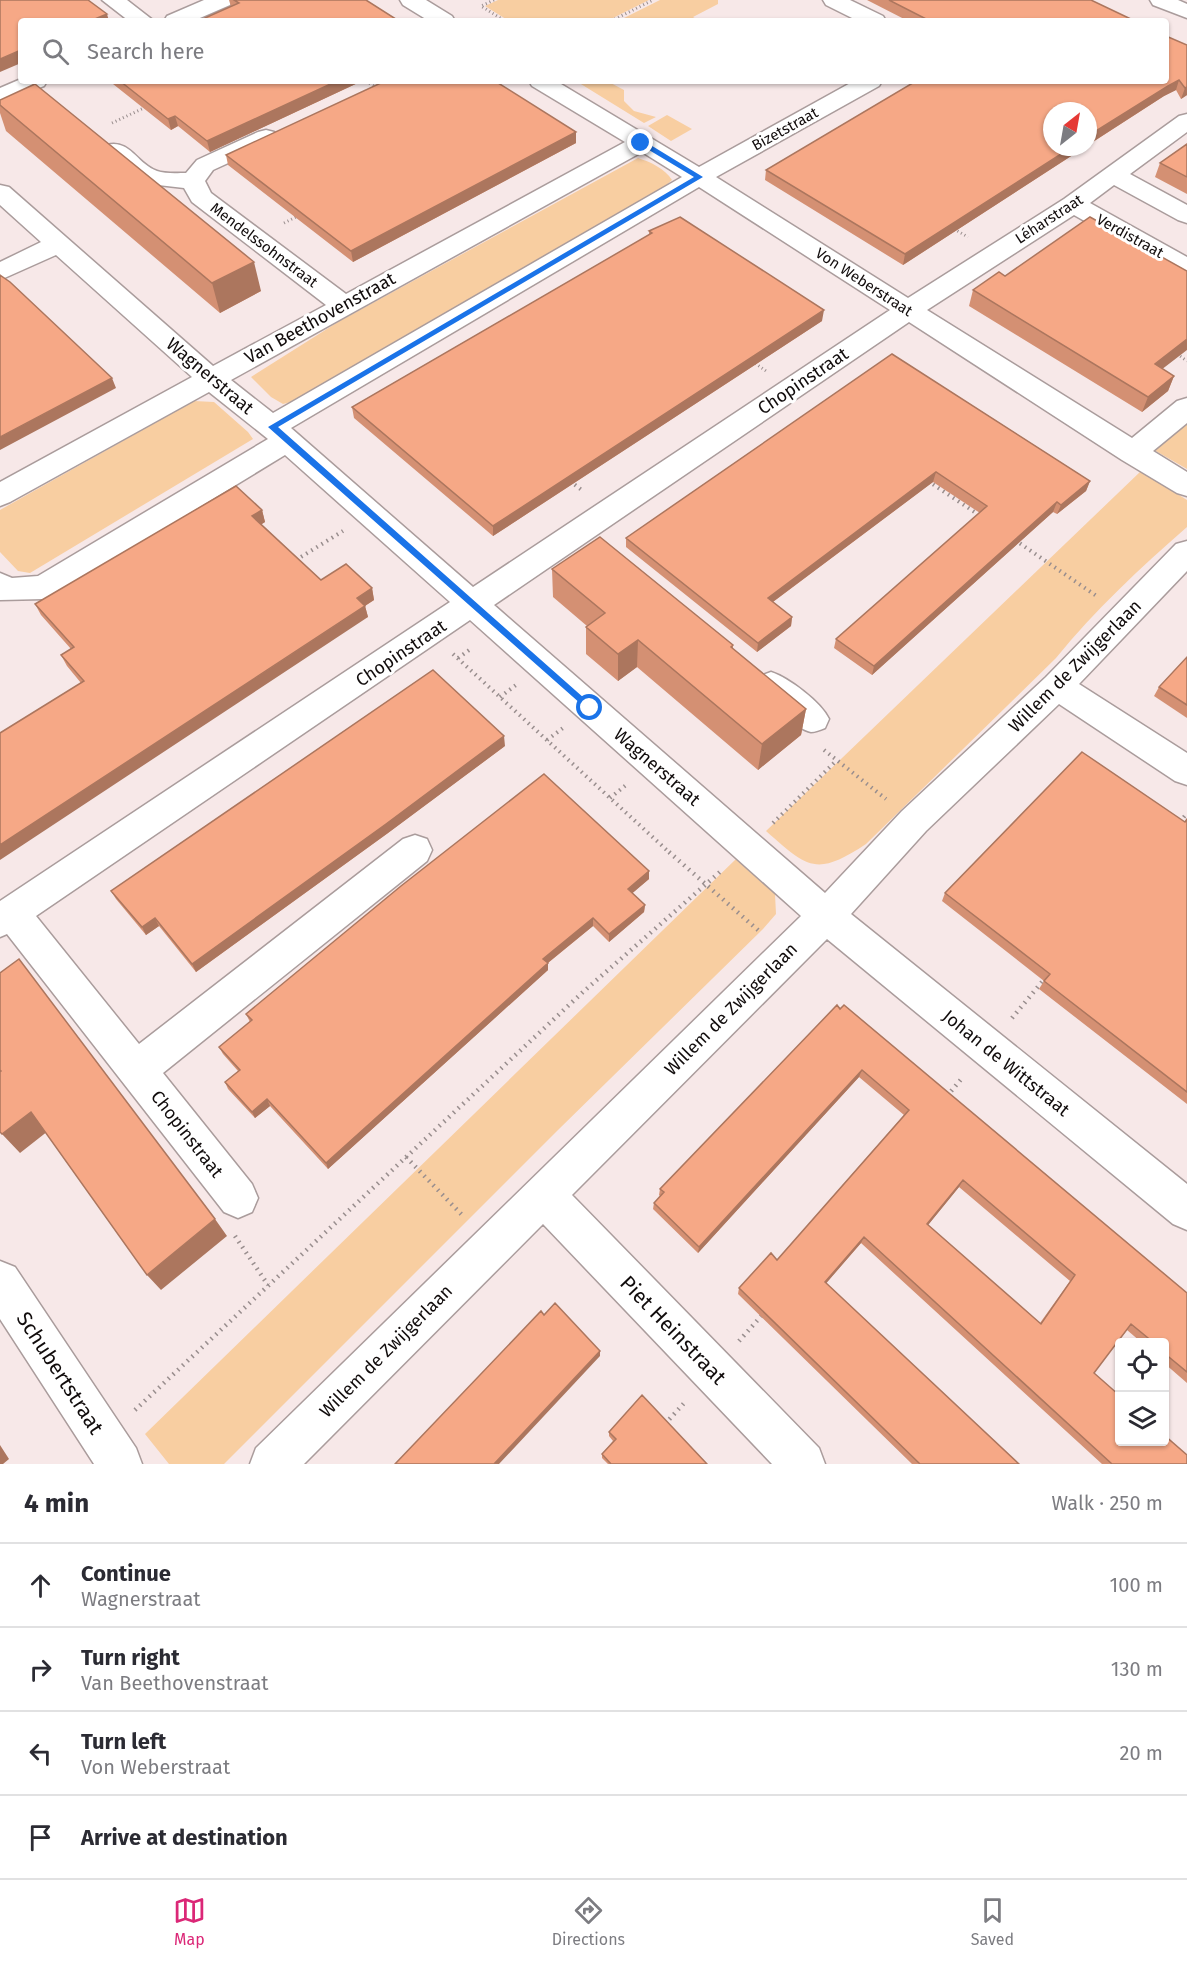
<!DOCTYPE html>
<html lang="en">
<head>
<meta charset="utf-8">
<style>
  :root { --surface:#fff; --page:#f7f7f7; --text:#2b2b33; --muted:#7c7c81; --line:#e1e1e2; --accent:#db2777 }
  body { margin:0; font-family:"Fira Sans",sans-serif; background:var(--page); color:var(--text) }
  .controls { position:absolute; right:18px; bottom:18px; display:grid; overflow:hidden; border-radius:6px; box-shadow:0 2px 4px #0004 }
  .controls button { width:54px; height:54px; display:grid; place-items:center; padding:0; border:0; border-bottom:2px solid var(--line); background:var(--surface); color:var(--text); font:30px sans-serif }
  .compass { position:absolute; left:1043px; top:102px; width:54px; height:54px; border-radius:50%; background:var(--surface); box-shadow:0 2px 4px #0004; rotate:31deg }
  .stop { position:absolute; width:18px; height:18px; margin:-14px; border:4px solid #1a73e8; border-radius:50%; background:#fff }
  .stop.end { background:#1a73e8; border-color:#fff; box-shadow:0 2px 6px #0008 }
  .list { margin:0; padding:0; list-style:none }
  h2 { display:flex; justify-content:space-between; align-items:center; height:78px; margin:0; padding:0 24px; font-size:26px }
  h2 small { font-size:20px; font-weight:400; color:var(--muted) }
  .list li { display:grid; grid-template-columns:39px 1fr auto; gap:18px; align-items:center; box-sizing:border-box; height:84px; padding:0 24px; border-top:2px solid var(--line) }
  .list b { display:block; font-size:22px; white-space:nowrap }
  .list p { margin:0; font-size:20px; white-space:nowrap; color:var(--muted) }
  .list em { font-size:20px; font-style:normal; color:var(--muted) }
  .icon { flex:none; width:33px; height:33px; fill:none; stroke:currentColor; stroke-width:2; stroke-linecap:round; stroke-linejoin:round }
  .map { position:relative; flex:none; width:1187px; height:1464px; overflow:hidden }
  .search { position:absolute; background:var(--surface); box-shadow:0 2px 4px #0004; left:18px; right:18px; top:18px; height:66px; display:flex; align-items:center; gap:15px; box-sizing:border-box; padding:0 21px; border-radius:6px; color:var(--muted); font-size:22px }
  .sheet { height:414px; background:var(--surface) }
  nav { display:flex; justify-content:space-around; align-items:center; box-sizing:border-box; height:84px; border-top:2px solid var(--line); background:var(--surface); font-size:16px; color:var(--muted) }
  nav a { display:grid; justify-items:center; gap:3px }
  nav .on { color:var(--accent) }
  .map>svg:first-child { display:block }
  .green { fill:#f8cea1 }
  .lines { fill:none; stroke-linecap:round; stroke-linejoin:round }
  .minor-casing { stroke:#aa9c9c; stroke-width:3 }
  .path-far2 { stroke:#998e8e; stroke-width:3; stroke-dasharray:1 3; stroke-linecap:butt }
  .path-far1 { stroke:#998e8e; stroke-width:4; stroke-dasharray:1.5 4.5; stroke-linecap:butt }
  .path { stroke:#998e8e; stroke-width:4.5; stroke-dasharray:1.5 5; stroke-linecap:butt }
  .minor { fill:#fff; fill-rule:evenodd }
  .wall { fill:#d49073; fill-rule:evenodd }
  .shaded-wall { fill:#ac765e }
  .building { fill:#f6a886; stroke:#ac765e; stroke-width:1.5; fill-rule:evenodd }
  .route { fill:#1a73e8 }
  .labels { text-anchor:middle; stroke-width:6; stroke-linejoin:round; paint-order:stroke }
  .far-street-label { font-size:15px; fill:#110c0c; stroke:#fff }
  .street-label { font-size:18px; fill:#110c0c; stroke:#fff }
  .near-street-label { font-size:21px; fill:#110c0c; stroke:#fff }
</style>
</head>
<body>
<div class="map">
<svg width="1187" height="1464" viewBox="0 0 1187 1464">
  <rect width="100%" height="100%" fill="#f7e8e8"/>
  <path class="green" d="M498 0H649L607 21H509L485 6Z
    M660 0H718V4L693 17 699 21H618Z
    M576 81H607L624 90V101L634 111 656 117 644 123Z
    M667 115 692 129 671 141 648 126Z
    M638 158C651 162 665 169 672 180L659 192 507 277 487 291 295 401 283 404 271 397 251 377 338 322Z
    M194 401 214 402 248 432 253 439 30 573 18 571 0 552V510Z
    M1187 423V469L1154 450Z
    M1141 471 1187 500V527C1140 568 1095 610 1056 658L866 844C816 877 808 868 766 831Z
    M736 859 775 894 776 914 763 929 558 1130 224 1464H169L145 1434Z"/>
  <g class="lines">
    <g class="minor-casing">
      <path id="minor" d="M102 0H127L154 21H129Z
        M204 0H233L230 5 193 21H164L167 16Z
        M400 0H426L452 16 455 21H429L403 5Z
        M823 0H850L883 16 886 21H858L826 5Z
        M1150 0H1178L1187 4V18L1153 5Z
        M21 79V81H47L44 86 0 103V88Z
        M529 81H556L699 167 854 81H882L879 86 716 177 908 298 1064 199 1179 116 1187 114V132L1130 174 1187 205V223L1178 220 1114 185 1090 203 1187 257V276L1178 274 1074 215 927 310 1132 438 1177 401 1187 398V423L1153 451 1187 472V496L1177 493 1122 460 909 322 494 605 825 893 902 811 1046 677 1176 544 1187 541V571L1079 684 1187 753V785L1175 781 1059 704 926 831 851 914 1187 1184V1230L1173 1224 827 939 572 1195 819 1448 825 1464H772L543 1224 304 1464H250L256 1448 801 916 470 620 36 916 139 1044 403 839 415 835 427 839 432 850 427 861 163 1073 252 1184 258 1198 252 1212 238 1218 224 1212 7 934 0 937V901L450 602 285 455 55 595 44 599 0 600V573L12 578 38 576 268 439 209 392 10 502 0 506V482L192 377 56 255 0 280V262L41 242 0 205V185L9 187 213 366 326 305 192 202 184 188 141 183 107 155 103 150 107 145C130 139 137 164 157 171 165 174 178 173 186 173L197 160 258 132 266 130 274 132 278 137 274 142 213 170 205 181 211 193 346 294 625 142 532 86ZM642 152 682 177 273 413 231 380ZM699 187 890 310 473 587 291 428Z
        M771 672C789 678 821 702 829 719L825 728C820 730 815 732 811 732 796 729 762 698 755 685L760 676Z
        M0 1261 15 1267 136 1448 142 1464H94L0 1319Z"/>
    </g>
    <path class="path-far2" d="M494 0 481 6 505 21
      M611 21 653 0
      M366 81 374 86
      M112 123 146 107
      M284 223 298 216
      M954 229 968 237
      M1177 354 1187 361
      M752 361 766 371"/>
    <path class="path-far1" d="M570 481 583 491
      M928 481 982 517
      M1015 540 1098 597
      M296 560 343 531
      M453 654 670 853
      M458 658 472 648
      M500 697 516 685
      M547 740 563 728
      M824 750 886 799
      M610 798 626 785
      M1180 822 1187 813
      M773 823 837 760"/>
    <path class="path" d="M669 852 759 931
      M1012 1018 1046 977
      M947 1096 963 1077
      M406 1157 464 1217
      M235 1236 268 1285
      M739 1341 764 1313
      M135 1410 583 992 721 871
      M665 1424 686 1401"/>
    <use href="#minor" class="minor"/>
  </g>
  <path class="wall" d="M229 0H366L399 21H205V18L231 7Z
    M867 0H1091L1135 21H908Z
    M1187 45V95L1181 99 1176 90 1164 96 903 265 765 180 766 170Z
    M112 81H362L210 152 178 126 171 130 113 84Z
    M0 100 261 291 220 313 6 131 0 113Z
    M576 132V143L353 262 228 165 226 155Z
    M1187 144V194L1155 177 1160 163Z
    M649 231 822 321 493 536 354 418 352 407 649 235Z
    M1005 276 1174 376 1168 391 1142 412 969 306 973 290Z
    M892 354 1090 481 1086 491 1057 514 1053 512 872 675 834 648 836 639 980 513 933 482 773 602 792 617 791 626 757 652 626 547V538Z
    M262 510 265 522 261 524 321 580 372 588 374 600 365 606 368 617 81 683 67 666 61 655 71 649 41 615 35 604Z
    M552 569 733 645V649L806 709 801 735 758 770 637 667 618 681 586 654V627L587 626 553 597Z
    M1187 657V718L1154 696 1159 687Z
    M505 746 388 833 196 972 159 926 146 935 116 899 111 891Z
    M1187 819V1104L1039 989 1044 981 942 901 945 893 1185 822Z
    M649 871V879L632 893 645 905 644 912 609 942 593 926 548 963V970L328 1169 270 1106 255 1118 228 1089 225 1082 238 1071 223 1054 219 1047 250 1022 246 1014Z
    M837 1005 1187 1293V1383L1164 1363V1342H1141L1127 1330 1094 1373 1187 1464H1102L861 1243 826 1283 1019 1464H912L738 1294 739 1288 777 1260 904 1115 859 1077 698 1253 653 1209 654 1203 660 1196 659 1195 660 1189ZM959 1187 1070 1281 1040 1323 928 1225Z
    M609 1432 707 1464H608L602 1458V1454L613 1441 609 1436Z"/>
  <path class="shaded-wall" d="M107 14 109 21H90Z
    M21 50V63L0 72V59Z
    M1179 80 1176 90 1164 96 1088 145V136L1168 86Z
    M337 81H362L210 152 207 141Z
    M1187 87V95L1181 99 1185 88Z
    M175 116 178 126 171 130 168 119Z
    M576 132V143L353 262 351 251Z
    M1072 147H1085L903 265 905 254Z
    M254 262 261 291 220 313 212 283Z
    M824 310 822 321 493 536V526Z
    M1187 339V350L1148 380 1155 364Z
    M1174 376 1168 391 1142 412 1148 397Z
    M112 378 116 388 0 450V437Z
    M936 472 933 482 766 607 768 598Z
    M1090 481 1086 491 1057 514 1061 505Z
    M1057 502 1053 512 872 675 874 666Z
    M262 510 265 522 256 528 252 516Z
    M372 588 374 600 360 609 357 598Z
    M365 606 368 617 0 860V845Z
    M792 617 791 626 757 652 758 643Z
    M638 640 637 667 618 681V654Z
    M806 709 801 735 758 770 762 744Z
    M504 736 505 746 388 833 196 972 192 964Z
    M649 871V879L628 897V889Z
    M645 905 644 912 609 942V934Z
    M155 918 159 926 146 935 142 927Z
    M593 918V926L544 966 543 959Z
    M548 963V970L328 1169 326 1163Z
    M862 1070 859 1077 698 1253 699 1247Z
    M267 1099 270 1106 255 1118 252 1112Z
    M31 1112 48 1131 20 1153 2 1134Z
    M963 1180 959 1187 924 1230 927 1224Z
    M215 1219 227 1236 161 1290 147 1275Z
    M864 1237 861 1243 823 1287 825 1282Z
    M600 1351V1356L499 1464H494Z
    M0 1445 9 1459 3 1464H0Z"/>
  <path class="building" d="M0 0H88L107 14 90 21H21V50L0 59Z
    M234 0H366L399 21H206L205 18 239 3Z
    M889 0H1091L1135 21H930Z
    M1166 36 1187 45V87L1185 88 1179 80 1168 86 1088 136V111H1052V147H1072L905 254 766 170 916 81H1166Z
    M120 81H337L207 141 175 116 168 119Z
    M385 81H495L576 132 351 251 226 155Z
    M35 84 254 262 212 283 0 105V100Z
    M1187 144V177L1160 163Z
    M680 217 824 310 493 526 352 407 652 233 649 231Z
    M1090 217 1187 271V339L1155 364 1174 376 1148 397 973 290 999 272 1005 276Z
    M0 275 10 282 112 378 0 437Z
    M892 354 1090 481 1061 505 1057 502 874 666 836 639 987 506 936 472 768 598 792 617 758 643 626 538Z
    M236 486 262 510 252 516 321 580 346 564 372 588 357 598 365 606 0 845V733L84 681 61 655 74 647 35 604Z
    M600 537 733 645 731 647 806 709 762 744 638 640 618 654 586 627 605 613 552 569Z
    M1187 657V705L1159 687Z
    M433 670 504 736 386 824 192 964 155 918 142 927 111 891Z
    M1082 752 1185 822 1187 819V1092L1044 981 1050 974 945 893Z
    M544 774 649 871 628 889 645 905 609 934 593 918 543 959 548 963 326 1163 267 1099 252 1112 225 1082 240 1070 219 1047 252 1020 246 1014 401 886Z
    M19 959 215 1219 147 1275 31 1112 2 1134 0 1132V1072L1 1071 0 1070V973Z
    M837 1005 840 1009 844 1005 1187 1293V1372L1164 1353V1342H1153L1131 1324 1094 1373 1119 1395V1442H1164V1435L1187 1455V1464H1112L864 1237 825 1282 1019 1464H920L739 1288 771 1253 777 1260 909 1110 862 1070 699 1247 654 1203 664 1192 660 1189ZM963 1180 1075 1275 1041 1324 927 1224Z
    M555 1303 600 1351 494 1464H395L541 1311 544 1315Z
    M642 1395 707 1464H611L602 1454 616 1439 609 1432Z"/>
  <path class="route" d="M639 141H644L703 177 278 427 593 706V711L590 712 268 427 694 177 639 144Z"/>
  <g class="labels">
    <g class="far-street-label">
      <text transform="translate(785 129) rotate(-29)" y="5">Bizetstraat</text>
      <text transform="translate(1049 219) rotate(-33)" y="5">Léharstraat</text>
      <text transform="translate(1130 236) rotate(29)" y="5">Verdistraat</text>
      <text transform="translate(264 245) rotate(37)" y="5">Mendelssohnstraat</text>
      <text transform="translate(864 282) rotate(33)" y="5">Von Weberstraat</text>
    </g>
    <g class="street-label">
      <text transform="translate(320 318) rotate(-29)" y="6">Van Beethovenstraat</text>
      <text transform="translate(210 376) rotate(40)" y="6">Wagnerstraat</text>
      <text transform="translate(803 381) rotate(-34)" y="6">Chopinstraat</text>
      <text transform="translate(401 653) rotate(-34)" y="6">Chopinstraat</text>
      <text transform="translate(1075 666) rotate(-45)" y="6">Willem de Zwijgerlaan</text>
      <text transform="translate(657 767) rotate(41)" y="6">Wagnerstraat</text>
      <text transform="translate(731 1009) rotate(-45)" y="6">Willem de Zwijgerlaan</text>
      <text transform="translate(1006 1063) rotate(39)" y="6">Johan de Wittstraat</text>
      <text transform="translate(187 1134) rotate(52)" y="6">Chopinstraat</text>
      <text transform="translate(386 1351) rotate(-45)" y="6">Willem de Zwijgerlaan</text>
    </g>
    <g class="near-street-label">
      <text transform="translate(673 1330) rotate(46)" y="7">Piet Heinstraat</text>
      <text transform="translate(60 1373) rotate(57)" y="7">Schubertstraat</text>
    </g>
  </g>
</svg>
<div class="controls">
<button><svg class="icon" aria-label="locate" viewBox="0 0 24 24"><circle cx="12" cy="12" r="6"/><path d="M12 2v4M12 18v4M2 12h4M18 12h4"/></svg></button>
<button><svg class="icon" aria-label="layers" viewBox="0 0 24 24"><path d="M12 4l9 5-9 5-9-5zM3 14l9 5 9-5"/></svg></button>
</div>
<svg class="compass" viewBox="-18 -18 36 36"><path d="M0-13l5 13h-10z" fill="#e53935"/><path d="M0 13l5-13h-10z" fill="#7c7c81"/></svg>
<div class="stop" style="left:590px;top:708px"></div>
<div class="stop end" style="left:641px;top:143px"></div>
<div class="search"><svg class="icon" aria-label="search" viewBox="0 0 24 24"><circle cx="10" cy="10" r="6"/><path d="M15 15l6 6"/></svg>Search here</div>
</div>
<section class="sheet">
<h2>4 min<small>Walk · 250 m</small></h2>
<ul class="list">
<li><svg class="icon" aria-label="ahead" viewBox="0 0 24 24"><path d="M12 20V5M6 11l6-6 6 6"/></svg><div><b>Continue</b><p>Wagnerstraat</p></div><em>100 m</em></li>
<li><svg class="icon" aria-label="right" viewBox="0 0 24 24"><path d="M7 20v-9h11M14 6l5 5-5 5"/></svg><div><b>Turn right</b><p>Van Beethovenstraat</p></div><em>130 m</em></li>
<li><svg class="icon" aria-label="left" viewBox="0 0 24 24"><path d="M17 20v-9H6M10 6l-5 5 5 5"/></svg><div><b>Turn left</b><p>Von Weberstraat</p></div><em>20 m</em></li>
<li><svg class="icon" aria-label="arrive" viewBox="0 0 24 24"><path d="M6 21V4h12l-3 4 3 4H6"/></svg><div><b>Arrive at destination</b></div></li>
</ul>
</section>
<nav>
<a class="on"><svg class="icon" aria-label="map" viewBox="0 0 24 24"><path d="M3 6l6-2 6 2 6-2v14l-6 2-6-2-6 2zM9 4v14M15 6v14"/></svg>Map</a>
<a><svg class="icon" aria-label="directions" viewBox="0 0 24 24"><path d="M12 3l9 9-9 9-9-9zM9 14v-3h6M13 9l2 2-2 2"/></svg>Directions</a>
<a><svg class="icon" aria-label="saved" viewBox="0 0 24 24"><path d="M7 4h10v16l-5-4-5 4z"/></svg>Saved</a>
</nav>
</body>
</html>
